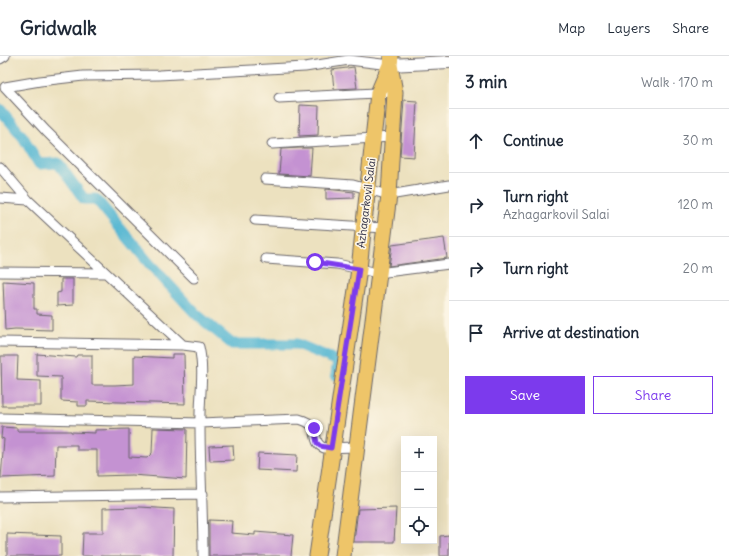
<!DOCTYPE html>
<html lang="en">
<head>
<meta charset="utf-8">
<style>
  :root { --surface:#fff; --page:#f6f6f7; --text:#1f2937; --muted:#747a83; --line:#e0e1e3; --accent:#7c3aed }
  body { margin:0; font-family:Delius,sans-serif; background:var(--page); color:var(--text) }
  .controls { position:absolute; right:12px; bottom:12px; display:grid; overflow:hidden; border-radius:0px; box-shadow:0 4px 16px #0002 }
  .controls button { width:36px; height:36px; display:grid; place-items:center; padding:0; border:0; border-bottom:1px solid var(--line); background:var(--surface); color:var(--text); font:20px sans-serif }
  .stop { position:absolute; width:12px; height:12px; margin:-9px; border:3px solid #7c3aed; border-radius:50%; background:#fff }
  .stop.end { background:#7c3aed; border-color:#fff; box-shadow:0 1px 4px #0008 }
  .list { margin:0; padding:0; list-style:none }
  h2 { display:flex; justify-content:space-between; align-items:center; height:52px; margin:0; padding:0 16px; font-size:17px }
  h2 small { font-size:13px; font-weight:400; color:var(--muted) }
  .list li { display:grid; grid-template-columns:26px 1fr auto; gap:12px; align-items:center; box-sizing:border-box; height:64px; padding:0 16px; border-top:1px solid var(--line) }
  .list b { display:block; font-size:15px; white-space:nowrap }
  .list p { margin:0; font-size:13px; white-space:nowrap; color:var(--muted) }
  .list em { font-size:13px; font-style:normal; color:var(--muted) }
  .actions { display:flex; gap:8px; padding:12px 16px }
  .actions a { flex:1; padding:9px 0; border:1px solid var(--accent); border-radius:0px; text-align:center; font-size:14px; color:var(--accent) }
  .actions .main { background:var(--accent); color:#fff }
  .icon { flex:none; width:22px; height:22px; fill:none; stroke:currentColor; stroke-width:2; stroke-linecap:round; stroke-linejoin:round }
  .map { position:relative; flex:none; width:449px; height:500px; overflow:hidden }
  header { display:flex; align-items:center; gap:24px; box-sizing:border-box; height:56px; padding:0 20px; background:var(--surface); border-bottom:1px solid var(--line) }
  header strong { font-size:19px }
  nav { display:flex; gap:22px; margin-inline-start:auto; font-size:14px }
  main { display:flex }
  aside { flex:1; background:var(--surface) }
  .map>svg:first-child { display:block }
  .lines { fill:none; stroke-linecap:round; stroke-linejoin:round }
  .canal { stroke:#53b6d2; stroke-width:11 }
  .building { fill:#c492d2 }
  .minor-casing { stroke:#696569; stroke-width:11 }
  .tertiary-casing { stroke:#696569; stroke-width:14 }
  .primary-casing { stroke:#696569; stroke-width:17 }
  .minor { stroke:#fff; stroke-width:9 }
  .tertiary { stroke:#fff; stroke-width:12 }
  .primary { stroke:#eec569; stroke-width:15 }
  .route { stroke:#7c3aed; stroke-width:5 }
  .labels { text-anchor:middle; stroke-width:3.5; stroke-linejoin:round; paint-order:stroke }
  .street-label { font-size:11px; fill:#22223b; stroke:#fcf5e5 }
</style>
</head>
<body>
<header>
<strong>Gridwalk</strong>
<nav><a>Map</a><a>Layers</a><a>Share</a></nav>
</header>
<main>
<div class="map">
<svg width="449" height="500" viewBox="0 0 449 500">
  <rect width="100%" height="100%" fill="#fcf5e5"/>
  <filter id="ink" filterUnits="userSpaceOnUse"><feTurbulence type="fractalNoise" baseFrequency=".025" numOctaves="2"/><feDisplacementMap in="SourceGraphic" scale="8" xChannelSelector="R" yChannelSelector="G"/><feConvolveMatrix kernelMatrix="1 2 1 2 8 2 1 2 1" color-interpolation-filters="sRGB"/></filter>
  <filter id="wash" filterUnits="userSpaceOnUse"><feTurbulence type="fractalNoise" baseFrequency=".012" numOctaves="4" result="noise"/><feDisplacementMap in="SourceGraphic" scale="16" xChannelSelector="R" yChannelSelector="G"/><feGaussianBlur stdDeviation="0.9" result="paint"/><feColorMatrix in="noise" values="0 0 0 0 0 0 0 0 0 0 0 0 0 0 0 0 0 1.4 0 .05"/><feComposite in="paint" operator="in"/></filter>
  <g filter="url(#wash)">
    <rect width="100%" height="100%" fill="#ece1bf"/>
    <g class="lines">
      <path class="canal" d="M0 53 23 81 39 108 58 107 84 143H96L148 206 196 258 232 288H297L338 305 336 319"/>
    </g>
    <g id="blocks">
      <path class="building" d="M354 11 357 32 334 33 332 14Z
        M404 44 417 45 414 101 400 100Z
        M300 49 319 50 318 79 299 80Z
        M299 92H312L310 120 279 118 281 93Z
        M326 133 354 136V142L326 143Z
        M444 182 447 202 389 210 392 189Z
        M61 223H73V249L57 250V237L61 236Z
        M3 225 34 227V253H37V258L52 259V274L15 273 5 274Z
        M37 298 76 301 77 299H92V329H115L134 328V300L172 302V298H184L185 348 87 345V350H78V346L61 345V321L37 320Z
        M1 300H18L17 324 41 325V350H2Z
        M2 371 17 372V375H71V376L95 377V374L129 373V401L147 402 152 397 153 372 187 373 186 423 132 419 97 420V394H77V389H56L55 420 1 422 4 383 1 382Z
        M233 389 234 404 210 405 209 390Z
        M258 397 297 399 296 416 257 414Z
        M140 451 174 453 173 500H82L83 477H103V452Z
        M396 452 394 486H354L358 453Z
        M209 464 232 465 231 477 255 479V476L293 479 291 500H209Z
        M7 478 61 480V500H7Z
        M449 479V500H440V480Z"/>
    </g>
  </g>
  <g filter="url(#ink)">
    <use href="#blocks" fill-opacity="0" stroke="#696569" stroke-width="1"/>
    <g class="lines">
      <g class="minor-casing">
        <path id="minor" d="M0 3 5 0
          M5 31 40 25 83 20 159 19 305 11 349 4 390 9
          M5 31 46 75 194 222
          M279 42 395 36
          M272 88 392 81
          M0 111 28 144 183 289 0 286
          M265 123 353 129 389 139 449 129
          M0 142 28 144
          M255 164 384 172
          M266 203 337 208 378 217 449 208
          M0 216 106 217
          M183 289 199 291C205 316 199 342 200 368 200 412 203 456 203 500
          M0 362 200 367 299 363C325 370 308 385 324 392L356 391
          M0 441 203 438"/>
      </g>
      <g class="tertiary-casing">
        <path id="tertiary" d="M390 9 449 6"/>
      </g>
      <g class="primary-casing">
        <path id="primary" d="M317 500 359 213 378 37 390 9
          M343 500 389 139 395 36 390 9 391 0"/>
      </g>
      <use href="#minor" class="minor"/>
      <use href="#tertiary" class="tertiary"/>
      <use href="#primary" class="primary"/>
    </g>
  </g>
  <g class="lines" filter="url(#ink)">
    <path class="route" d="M314 372 317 387 320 390 331 392 359 213 315 206"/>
  </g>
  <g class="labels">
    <g class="street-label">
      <text transform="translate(366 147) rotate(-83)" y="4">Azhagarkovil Salai</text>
    </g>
  </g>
</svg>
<div class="controls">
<button>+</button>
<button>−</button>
<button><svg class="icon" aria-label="locate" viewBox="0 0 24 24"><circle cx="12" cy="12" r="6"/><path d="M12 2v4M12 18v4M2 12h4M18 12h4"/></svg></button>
</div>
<div class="stop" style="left:315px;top:206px"></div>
<div class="stop end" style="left:314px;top:372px"></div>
</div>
<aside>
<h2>3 min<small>Walk · 170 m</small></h2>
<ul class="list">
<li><svg class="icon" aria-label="ahead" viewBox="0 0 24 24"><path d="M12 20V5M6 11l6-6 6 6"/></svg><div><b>Continue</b></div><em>30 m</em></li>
<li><svg class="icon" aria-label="right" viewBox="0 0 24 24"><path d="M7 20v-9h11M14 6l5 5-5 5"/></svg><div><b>Turn right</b><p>Azhagarkovil Salai</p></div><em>120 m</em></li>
<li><svg class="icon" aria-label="right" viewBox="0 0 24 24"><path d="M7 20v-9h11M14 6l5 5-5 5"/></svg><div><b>Turn right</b></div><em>20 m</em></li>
<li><svg class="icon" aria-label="arrive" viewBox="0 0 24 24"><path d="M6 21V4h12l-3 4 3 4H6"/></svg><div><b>Arrive at destination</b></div></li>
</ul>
<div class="actions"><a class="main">Save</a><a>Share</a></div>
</aside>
</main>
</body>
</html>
